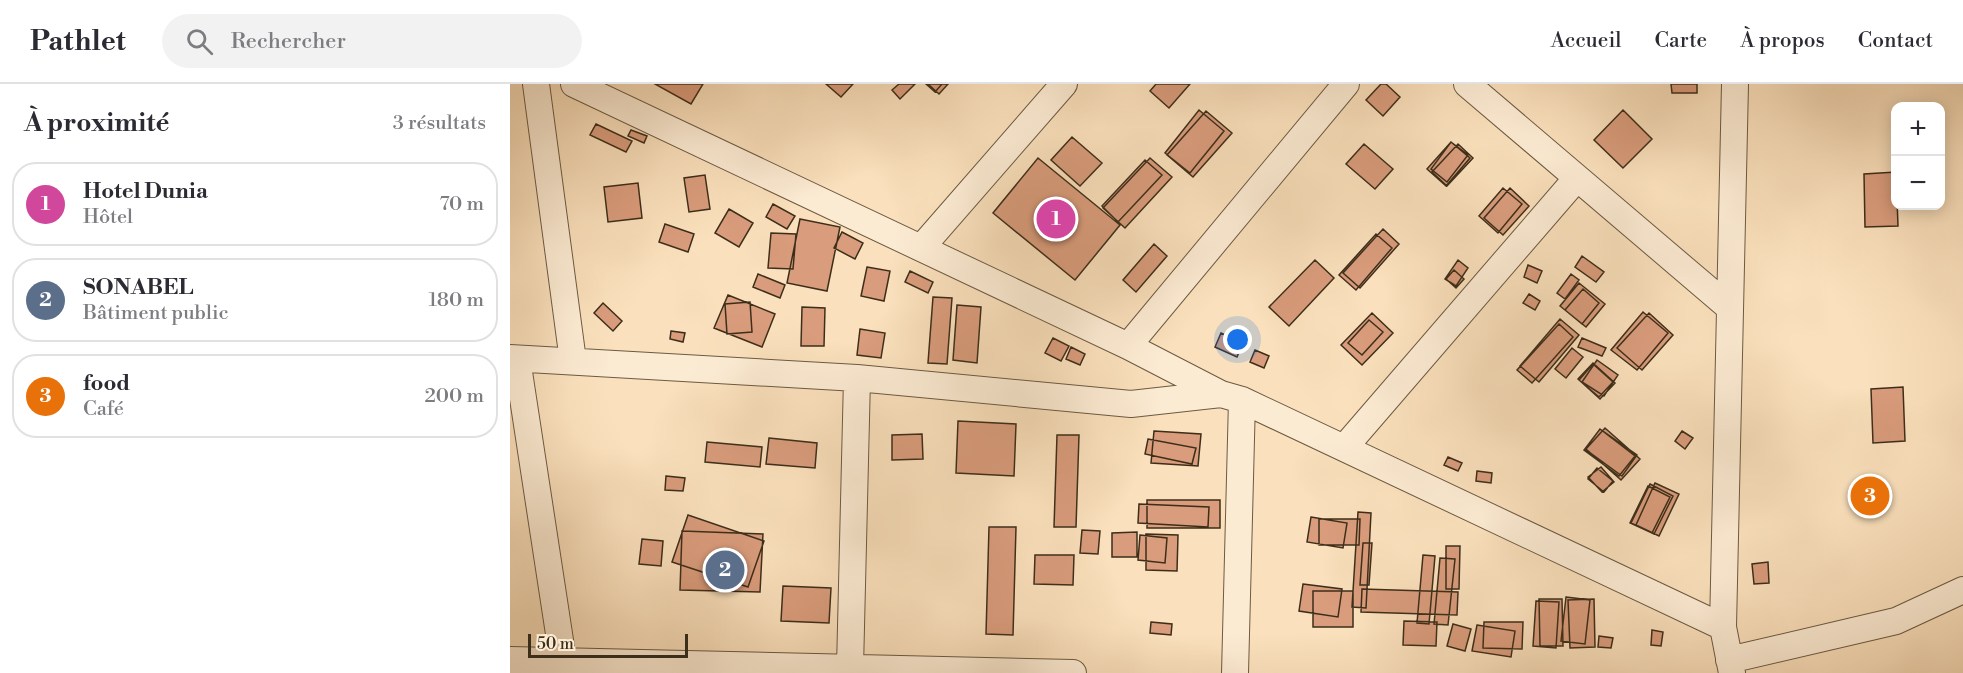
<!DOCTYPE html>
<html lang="fr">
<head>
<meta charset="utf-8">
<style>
  :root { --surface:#fff; --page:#f2f2f3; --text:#2b2b33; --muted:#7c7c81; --line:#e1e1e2; --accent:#8f2418 }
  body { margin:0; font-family:"Libre Bodoni",serif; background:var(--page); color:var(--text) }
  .controls { position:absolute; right:18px; top:18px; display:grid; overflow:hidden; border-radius:12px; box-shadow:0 3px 15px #0003 }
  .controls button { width:54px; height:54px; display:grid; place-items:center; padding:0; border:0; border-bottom:2px solid var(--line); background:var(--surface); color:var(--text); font:30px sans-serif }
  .scale { position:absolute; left:18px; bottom:15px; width:160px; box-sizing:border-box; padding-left:6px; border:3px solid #3d2e1a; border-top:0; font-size:16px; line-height:21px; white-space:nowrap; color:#3d2e1a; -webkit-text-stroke:4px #fcebd3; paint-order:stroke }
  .you { position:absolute; left:728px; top:256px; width:21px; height:21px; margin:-15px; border:4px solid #fff; border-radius:50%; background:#1a73e8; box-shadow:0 0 0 9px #1a73e833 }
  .badge { display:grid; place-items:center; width:39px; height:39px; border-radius:50%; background:var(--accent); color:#fff; font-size:20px; font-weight:700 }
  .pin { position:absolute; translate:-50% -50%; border:3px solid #fff; box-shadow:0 2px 6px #0006 }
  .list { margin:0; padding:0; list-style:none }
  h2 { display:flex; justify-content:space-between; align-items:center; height:78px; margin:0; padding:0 24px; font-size:26px }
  h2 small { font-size:20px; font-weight:400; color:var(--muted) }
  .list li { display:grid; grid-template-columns:39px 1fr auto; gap:18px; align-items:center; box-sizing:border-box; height:84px; margin:0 12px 12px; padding:0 12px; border:2px solid var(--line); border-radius:24px }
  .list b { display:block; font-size:22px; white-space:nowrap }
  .list p { margin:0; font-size:20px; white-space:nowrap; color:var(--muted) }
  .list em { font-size:20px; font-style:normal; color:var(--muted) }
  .icon { flex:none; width:33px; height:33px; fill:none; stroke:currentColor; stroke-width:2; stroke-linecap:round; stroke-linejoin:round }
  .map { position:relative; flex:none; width:1453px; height:589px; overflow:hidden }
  header { display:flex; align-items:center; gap:36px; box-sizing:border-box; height:84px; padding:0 30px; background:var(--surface); border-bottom:2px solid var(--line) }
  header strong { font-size:28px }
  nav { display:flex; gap:33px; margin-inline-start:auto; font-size:21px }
  .search { width:420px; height:54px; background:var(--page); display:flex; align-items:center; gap:15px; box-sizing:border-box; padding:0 21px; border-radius:33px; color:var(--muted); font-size:22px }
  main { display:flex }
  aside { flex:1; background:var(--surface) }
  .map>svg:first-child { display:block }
  .building { fill:#d99c7c; stroke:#3d2e1a; stroke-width:1.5 }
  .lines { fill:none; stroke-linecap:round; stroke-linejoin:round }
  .street-casing { stroke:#6c5a42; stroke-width:28 }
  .street { stroke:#fcebd3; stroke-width:26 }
</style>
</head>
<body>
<header>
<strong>Pathlet</strong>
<div class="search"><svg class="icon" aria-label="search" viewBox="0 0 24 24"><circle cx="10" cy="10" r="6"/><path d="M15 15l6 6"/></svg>Rechercher</div>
<nav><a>Accueil</a><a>Carte</a><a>À propos</a><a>Contact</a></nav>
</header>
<main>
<aside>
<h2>À proximité<small>3 résultats</small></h2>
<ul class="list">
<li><span class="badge" style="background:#d1479c">1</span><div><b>Hotel Dunia</b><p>Hôtel</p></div><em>70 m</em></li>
<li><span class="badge" style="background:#5c6f8a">2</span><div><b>SONABEL</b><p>Bâtiment public</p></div><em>180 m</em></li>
<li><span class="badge" style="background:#e8710a">3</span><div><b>food</b><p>Café</p></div><em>200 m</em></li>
</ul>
</aside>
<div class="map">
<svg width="1453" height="589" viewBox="0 0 1453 589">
  <rect width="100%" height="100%" fill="#fae0bc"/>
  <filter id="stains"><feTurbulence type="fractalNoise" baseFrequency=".00333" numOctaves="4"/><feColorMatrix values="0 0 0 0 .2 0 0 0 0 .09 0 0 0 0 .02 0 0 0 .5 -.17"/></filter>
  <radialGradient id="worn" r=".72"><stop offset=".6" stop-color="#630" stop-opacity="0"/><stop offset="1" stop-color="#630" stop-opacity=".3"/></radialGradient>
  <path class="building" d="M145 0H193L181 20Z
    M316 0H343L331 13Z
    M389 0H405L390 15 382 6Z
    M416 0H432L425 8Z
    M418 0H438L429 10Z
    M646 0H680L659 24 640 7Z
    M871 0H876L890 13 873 32 856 16Z
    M1161 0H1187V9H1162Z
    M689 26 714 47 680 89 655 69Z
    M1113 26 1142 55 1113 84 1084 56Z
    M696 27 722 49 683 93 657 71Z
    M86 40 122 57 116 68 80 51Z
    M121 46 137 52 134 59 118 52Z
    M562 53 592 79 570 102 541 76Z
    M941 58 960 74 936 102 917 85Z
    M941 58 958 71 937 98 921 85Z
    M854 60 883 85 865 105 836 80Z
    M948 60 963 74 937 102 922 88Z
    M528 74 610 141 565 196 483 129Z
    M640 74 662 93 615 144 593 124Z
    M635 76 652 91 608 138 592 122Z
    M1386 88 1388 142 1355 143 1354 90Z
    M195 91 200 125 179 128 174 94Z
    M128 99 132 134 98 138 94 103Z
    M993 104 1012 120 988 149 969 132Z
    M1000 104 1019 122 993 151 974 134Z
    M263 120 285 132 277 145 256 133Z
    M219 125 243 139 229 163 205 149Z
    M290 135 330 143 317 207 277 199Z
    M155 140 184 150 178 168 149 158Z
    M873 145 889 160 850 204 833 189Z
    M332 148 353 159 345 175 324 164Z
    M261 149 286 150 283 185 258 184Z
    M866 150 882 164 846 206 829 191Z
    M644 160 657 172 626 208 613 196Z
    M1072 172 1094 188 1086 198 1065 183Z
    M805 176 824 194 779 242 759 223Z
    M948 176 958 184 946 202 935 195Z
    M1018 181 1032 187 1027 199 1014 193Z
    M357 183 380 187 374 217 351 212Z
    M944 186 954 195 946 204 936 195Z
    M400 187 423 198 418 209 395 198Z
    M248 190 275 201 270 214 243 203Z
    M1061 190 1069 196 1055 215 1047 209Z
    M1069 199 1095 220 1076 243 1050 222Z
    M1073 205 1089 219 1072 240 1055 226Z
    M1019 210 1030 217 1025 226 1013 219Z
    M218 211 265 230 252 263 204 244Z
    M423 213 442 214 437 280 418 279Z
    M240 218 242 248 217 250 215 220Z
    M93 219 112 237 103 247 84 229Z
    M447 221 471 223 467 279 443 276Z
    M292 223 315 224 314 262H291Z
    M1133 228 1158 249 1127 286 1101 266Z
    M862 229 883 249 852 281 831 261Z
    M1139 229 1163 251 1132 286 1107 264Z
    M1050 235 1069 251 1029 298 1010 282Z
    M859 236 873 248 852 271 838 259Z
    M1049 240 1063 253 1022 299 1007 286Z
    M350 245 375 249 371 274 347 271Z
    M161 247 175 249 173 258 160 255Z
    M711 249 733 259 727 273 705 263Z
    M543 254 559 262 551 277 535 269Z
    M1072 254 1096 264 1092 272 1068 263Z
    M561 263 575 270 570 281 556 275Z
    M1062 264 1073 273 1056 294 1045 285Z
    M745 266 759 272 754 284 740 278Z
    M1087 276 1108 291 1094 312 1072 298Z
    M1083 279 1105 299 1090 315 1068 295Z
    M1083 280 1103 298 1089 313 1069 296Z
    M1393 303 1395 357 1363 359 1361 305Z
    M448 337 506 340 504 392 446 389Z
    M1095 344 1130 375 1111 396 1076 365Z
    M1090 345 1125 372 1109 392 1074 366Z
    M1090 345 1127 371 1112 392 1075 365Z
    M644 347 691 350 688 382 641 379Z
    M1172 347 1183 354 1175 365 1165 357Z
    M412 350 413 375 382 376V351Z
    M547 351H569L566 443H544Z
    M259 354 307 359 305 384 256 380Z
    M638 355 686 364 682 380 635 370Z
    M197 358 252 363 250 383 195 378Z
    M938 373 952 379 948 387 934 381Z
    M1091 383 1104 398 1092 408 1078 393Z
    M1087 384 1103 397 1094 408 1078 395Z
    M967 387 982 389 981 399 966 397Z
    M156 392 175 394 173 407 155 406Z
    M1145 399 1169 410 1149 452 1126 441Z
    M1140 400 1163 412 1144 450 1121 439Z
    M1138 402 1160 413 1142 449 1120 439Z
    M637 416H710V444H637Z
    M629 420 699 423 698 443 628 439Z
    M848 428 861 429 856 524 842 523Z
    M178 431 254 457 238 503 162 478Z
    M801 433 837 439 833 464 797 458Z
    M809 435H850L849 461H809Z
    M479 443H506L503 551 476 550Z
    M572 446 590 447 588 470 570 469Z
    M172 447 253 450 250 508 170 506Z
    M627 448V473H602V449Z
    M636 450 668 451 667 487 636 486Z
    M630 451 657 454 655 479 628 476Z
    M132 455 153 457 151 482 129 480Z
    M853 459H862L859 501H850Z
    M936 462H950L949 505H936Z
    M525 471H564L563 501 524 500Z
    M913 471 925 472 919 540 907 539Z
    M930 474 945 475 938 541 924 540Z
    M1258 478 1259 499 1244 500 1242 480Z
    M793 500 832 505 828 533 789 527Z
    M273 502 321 504 319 539 271 537Z
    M852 505 948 508 947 531 851 528Z
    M803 507H843V543H803Z
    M1056 513 1080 516 1075 560 1051 557Z
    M1029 515H1052L1053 562H1030Z
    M1084 515 1085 563 1060 564 1058 516Z
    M1026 517 1049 518 1046 564 1023 562Z
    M894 537 927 538 926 562 893 561Z
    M641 538 662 540 661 551 640 549Z
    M974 538H1013L1012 565 973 564Z
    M943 540 961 545 955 567 937 562Z
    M967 541 1005 547 1001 573 962 567Z
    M1142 546 1153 548 1151 562 1141 561Z
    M1089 552 1103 554 1101 564 1088 563Z"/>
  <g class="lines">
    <g class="street-casing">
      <path id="street" d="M26 0 63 277
        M64 0 618 262 711 310 732 316 1213 543 1222 589
        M957 0 1220 224
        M411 164 554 0
        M618 262 836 0
        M0 274 347 294 621 320 711 310
        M7 275 55 589
        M834 364 1067 94
        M1213 543 1225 0
        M0 576 563 589
        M1219 576 1386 537 1453 506
        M340 584 347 294
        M725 589 732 316"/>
    </g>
    <use href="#street" class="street"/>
  </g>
  <rect width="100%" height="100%" filter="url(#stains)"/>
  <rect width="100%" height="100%" fill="url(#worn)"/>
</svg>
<div class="controls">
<button>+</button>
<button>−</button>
</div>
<div class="scale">50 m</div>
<div class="you"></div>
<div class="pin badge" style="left:546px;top:135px;background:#d1479c">1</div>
<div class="pin badge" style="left:215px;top:486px;background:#5c6f8a">2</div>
<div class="pin badge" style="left:1360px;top:412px;background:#e8710a">3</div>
</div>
</main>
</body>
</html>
